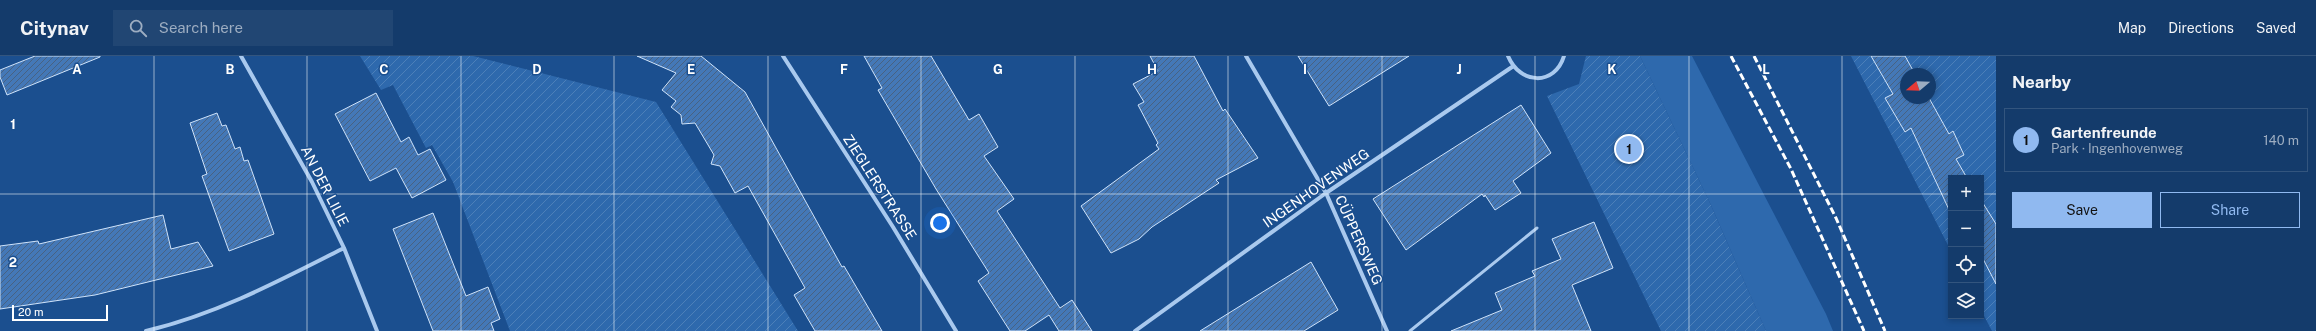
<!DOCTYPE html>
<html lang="en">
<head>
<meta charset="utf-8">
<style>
  :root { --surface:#143b6b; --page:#214673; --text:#f1f3f6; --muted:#9dadc1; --line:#33557e; --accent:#90b9f0 }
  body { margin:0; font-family:"Public Sans",sans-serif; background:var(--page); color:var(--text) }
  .controls { position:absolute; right:12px; bottom:12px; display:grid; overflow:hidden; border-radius:0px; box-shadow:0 2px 6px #0003 }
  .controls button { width:36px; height:36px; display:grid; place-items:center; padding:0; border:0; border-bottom:1px solid var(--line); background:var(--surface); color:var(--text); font:20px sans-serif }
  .compass { position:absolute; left:1900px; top:12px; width:36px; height:36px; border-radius:50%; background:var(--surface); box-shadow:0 2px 6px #0003; rotate:251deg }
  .scale { position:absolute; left:12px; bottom:10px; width:96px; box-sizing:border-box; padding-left:4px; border:2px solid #fff; border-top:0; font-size:11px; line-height:14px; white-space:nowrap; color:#fff; -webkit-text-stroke:3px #1b4f8f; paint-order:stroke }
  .you { position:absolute; left:940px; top:167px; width:14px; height:14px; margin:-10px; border:3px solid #fff; border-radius:50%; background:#1a73e8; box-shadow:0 0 0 6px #1a73e833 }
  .badge { display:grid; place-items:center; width:26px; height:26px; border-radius:50%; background:var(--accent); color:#111; font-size:13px; font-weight:700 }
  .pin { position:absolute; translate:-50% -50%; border:2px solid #fff; box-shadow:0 1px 4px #0006 }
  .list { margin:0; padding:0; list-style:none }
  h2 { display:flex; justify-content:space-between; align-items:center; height:52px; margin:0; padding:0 16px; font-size:17px }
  h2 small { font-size:13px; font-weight:400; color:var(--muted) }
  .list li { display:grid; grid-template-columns:26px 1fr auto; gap:12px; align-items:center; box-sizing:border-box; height:64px; margin:0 8px 8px; padding:0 8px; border:1px solid var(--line); border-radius:0px }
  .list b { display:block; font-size:15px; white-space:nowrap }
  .list p { margin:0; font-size:13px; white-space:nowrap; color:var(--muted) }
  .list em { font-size:13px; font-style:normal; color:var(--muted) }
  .actions { display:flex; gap:8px; padding:12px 16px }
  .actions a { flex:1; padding:9px 0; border:1px solid var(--accent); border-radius:0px; text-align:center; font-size:14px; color:var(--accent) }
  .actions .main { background:var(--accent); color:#111 }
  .icon { flex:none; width:22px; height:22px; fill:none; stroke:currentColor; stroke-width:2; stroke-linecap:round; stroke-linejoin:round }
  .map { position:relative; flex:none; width:1996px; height:275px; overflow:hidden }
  header { display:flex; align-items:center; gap:24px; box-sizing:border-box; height:56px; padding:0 20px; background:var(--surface); border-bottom:1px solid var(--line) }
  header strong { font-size:19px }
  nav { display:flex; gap:22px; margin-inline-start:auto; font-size:14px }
  .search { width:280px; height:36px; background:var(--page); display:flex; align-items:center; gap:10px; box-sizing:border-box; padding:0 14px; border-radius:0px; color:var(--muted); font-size:15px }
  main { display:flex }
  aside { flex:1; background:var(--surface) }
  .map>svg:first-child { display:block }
  .grass { fill:#2e69ad }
  .garden { fill:url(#garden-furrows); fill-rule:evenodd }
  .building { fill:url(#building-hatch); stroke:#cfe3fa }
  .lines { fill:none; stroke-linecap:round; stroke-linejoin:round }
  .service { stroke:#a9c9ee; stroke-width:3 }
  .minor { stroke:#a9c9ee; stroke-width:4 }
  .rail { stroke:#fff; stroke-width:3; stroke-dasharray:7 3; stroke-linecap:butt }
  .grid { fill:none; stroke:#fff; stroke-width:1; stroke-opacity:0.55 }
  .labels { text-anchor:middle; stroke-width:3; stroke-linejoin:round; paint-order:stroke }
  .street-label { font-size:14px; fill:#fff; stroke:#1b4f8f }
  .grid-label { font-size:13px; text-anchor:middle; font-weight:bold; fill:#fff; stroke:#1b4f8f; stroke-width:3; stroke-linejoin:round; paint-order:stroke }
</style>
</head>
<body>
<header>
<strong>Citynav</strong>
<div class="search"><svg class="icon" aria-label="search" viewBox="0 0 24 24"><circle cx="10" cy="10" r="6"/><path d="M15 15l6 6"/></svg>Search here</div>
<nav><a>Map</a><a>Directions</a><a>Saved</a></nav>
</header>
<main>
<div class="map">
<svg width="1996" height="275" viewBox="0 0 1996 275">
  <defs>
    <pattern id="garden-furrows" width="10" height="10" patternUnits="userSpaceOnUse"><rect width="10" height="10" fill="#2e69ad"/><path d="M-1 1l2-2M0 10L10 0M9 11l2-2" fill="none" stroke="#4d80b9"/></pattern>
    <pattern id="building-hatch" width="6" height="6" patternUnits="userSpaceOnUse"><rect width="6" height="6" fill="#4478b7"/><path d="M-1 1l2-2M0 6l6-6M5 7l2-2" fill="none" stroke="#486282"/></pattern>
  </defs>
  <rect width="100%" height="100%" fill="#1b4f8f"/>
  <path class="grass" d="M1640 0H1692L1826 258 1833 275H1766L1710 147Z"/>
  <path class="garden" d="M360 0H473L656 46 798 275H510L453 126 432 89 426 92 393 29 381 34Z
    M1586 0H1640L1710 147 1766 275H1661L1547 40 1579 28Z
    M1851 0H1996V275H1992L1981 254V122H1951V195ZM1906 18H1930V42H1906Z"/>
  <path class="building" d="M35 0H100V1L7 39 0 21V14Z
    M637 0H701L745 36 842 211 844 210 882 275H815L794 239 805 232 748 130 735 137 720 110 711 108 714 99 695 67 682 68 681 59 671 51 676 45 662 34 676 17Z
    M864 0H931L969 64 979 58 998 91 984 100 1014 143 997 155 1060 252 1072 244 1092 275H1059L1049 259 1025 275H1010L978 225 989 217 936 133 878 34 882 32Z
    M1150 0H1194L1223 55 1225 53 1258 102 1216 124 1219 127 1152 171 1139 183 1111 197 1081 150 1159 93 1156 89 1158 87 1138 49 1144 46 1133 28 1158 15Z
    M1298 0H1409L1329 50Z
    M1871 0H1905L1915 18H1906V42H1929L1949 78 1953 75 1964 99 1956 103 1967 122H1951V158L1911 72 1905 76 1885 42 1893 38Z
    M376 37 401 86 409 81 418 99 430 93 446 124 412 142 396 112 370 125 335 58Z
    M1521 49 1551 97 1513 125 1521 137 1495 154 1485 139 1484 141 1482 138 1406 194 1373 143Z
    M217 57 222 70 226 69 235 93 240 91 244 105 248 104 274 178 229 195 202 120 207 118 190 67Z
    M1981 144 1996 168V228L1981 199Z
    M433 157 466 240 488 231 500 263 491 267 494 275H433L393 173Z
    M163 159 171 193 198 186 213 210 95 239 0 253V190L38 185 39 188Z
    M1594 166 1613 212 1572 229 1591 275H1451L1502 254 1495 237 1535 220 1532 215 1561 203 1552 183Z
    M1311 206 1338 254 1304 275H1200Z"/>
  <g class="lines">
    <path class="service" d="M1410 275 1537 172"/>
    <path class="minor" d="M241 0 312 126 344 192 377 275
      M783 0 893 171 956 275
      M1246 0 1326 137 1387 275
      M1508 0C1520 29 1555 30 1564 0
      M146 275C217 258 279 225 344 192
      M1135 275 1326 137 1512 11"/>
    <path class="rail" d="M1731 0 1791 113 1864 275
      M1754 0 1836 162 1885 275"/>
  </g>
  <path class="grid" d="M154 0V275M307 0V275M461 0V275M614 0V275M768 0V275M921 0V275M1075 0V275M1228 0V275M1382 0V275M1535 0V275M1689 0V275M1842 0V275M0 138H1951M1981 138H1996"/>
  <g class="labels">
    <g class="street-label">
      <text transform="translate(325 130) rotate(63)" y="5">AN DER LILIE</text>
      <text transform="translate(880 131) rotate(57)" y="5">ZIEGLERSTRASSE</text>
      <text transform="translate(1316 132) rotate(-35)" y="5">INGENHOVENWEG</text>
      <text transform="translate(1359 184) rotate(66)" y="5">CÜPPERSWEG</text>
    </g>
  </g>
  <g class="grid-label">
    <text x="77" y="18">A</text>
    <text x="230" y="18">B</text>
    <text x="384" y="18">C</text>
    <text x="537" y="18">D</text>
    <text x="691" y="18">E</text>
    <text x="844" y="18">F</text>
    <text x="998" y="18">G</text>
    <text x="1152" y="18">H</text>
    <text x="1305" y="18">I</text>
    <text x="1459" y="18">J</text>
    <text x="1612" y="18">K</text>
    <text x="1766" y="18">L</text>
    <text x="13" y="73">1</text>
    <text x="13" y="211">2</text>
  </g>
</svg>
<div class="controls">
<button>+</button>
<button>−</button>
<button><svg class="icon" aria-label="locate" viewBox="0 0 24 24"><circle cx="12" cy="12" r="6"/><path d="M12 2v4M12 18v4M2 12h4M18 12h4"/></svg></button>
<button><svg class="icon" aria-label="layers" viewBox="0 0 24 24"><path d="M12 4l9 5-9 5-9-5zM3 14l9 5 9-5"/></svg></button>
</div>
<svg class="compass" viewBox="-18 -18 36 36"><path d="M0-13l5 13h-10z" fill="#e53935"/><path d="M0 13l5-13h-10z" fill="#9dadc1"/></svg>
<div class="scale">20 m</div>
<div class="you"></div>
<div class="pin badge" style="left:1629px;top:93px">1</div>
</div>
<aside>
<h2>Nearby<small></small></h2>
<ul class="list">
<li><span class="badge">1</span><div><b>Gartenfreunde</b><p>Park · Ingenhovenweg</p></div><em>140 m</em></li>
</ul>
<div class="actions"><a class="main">Save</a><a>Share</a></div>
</aside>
</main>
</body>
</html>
